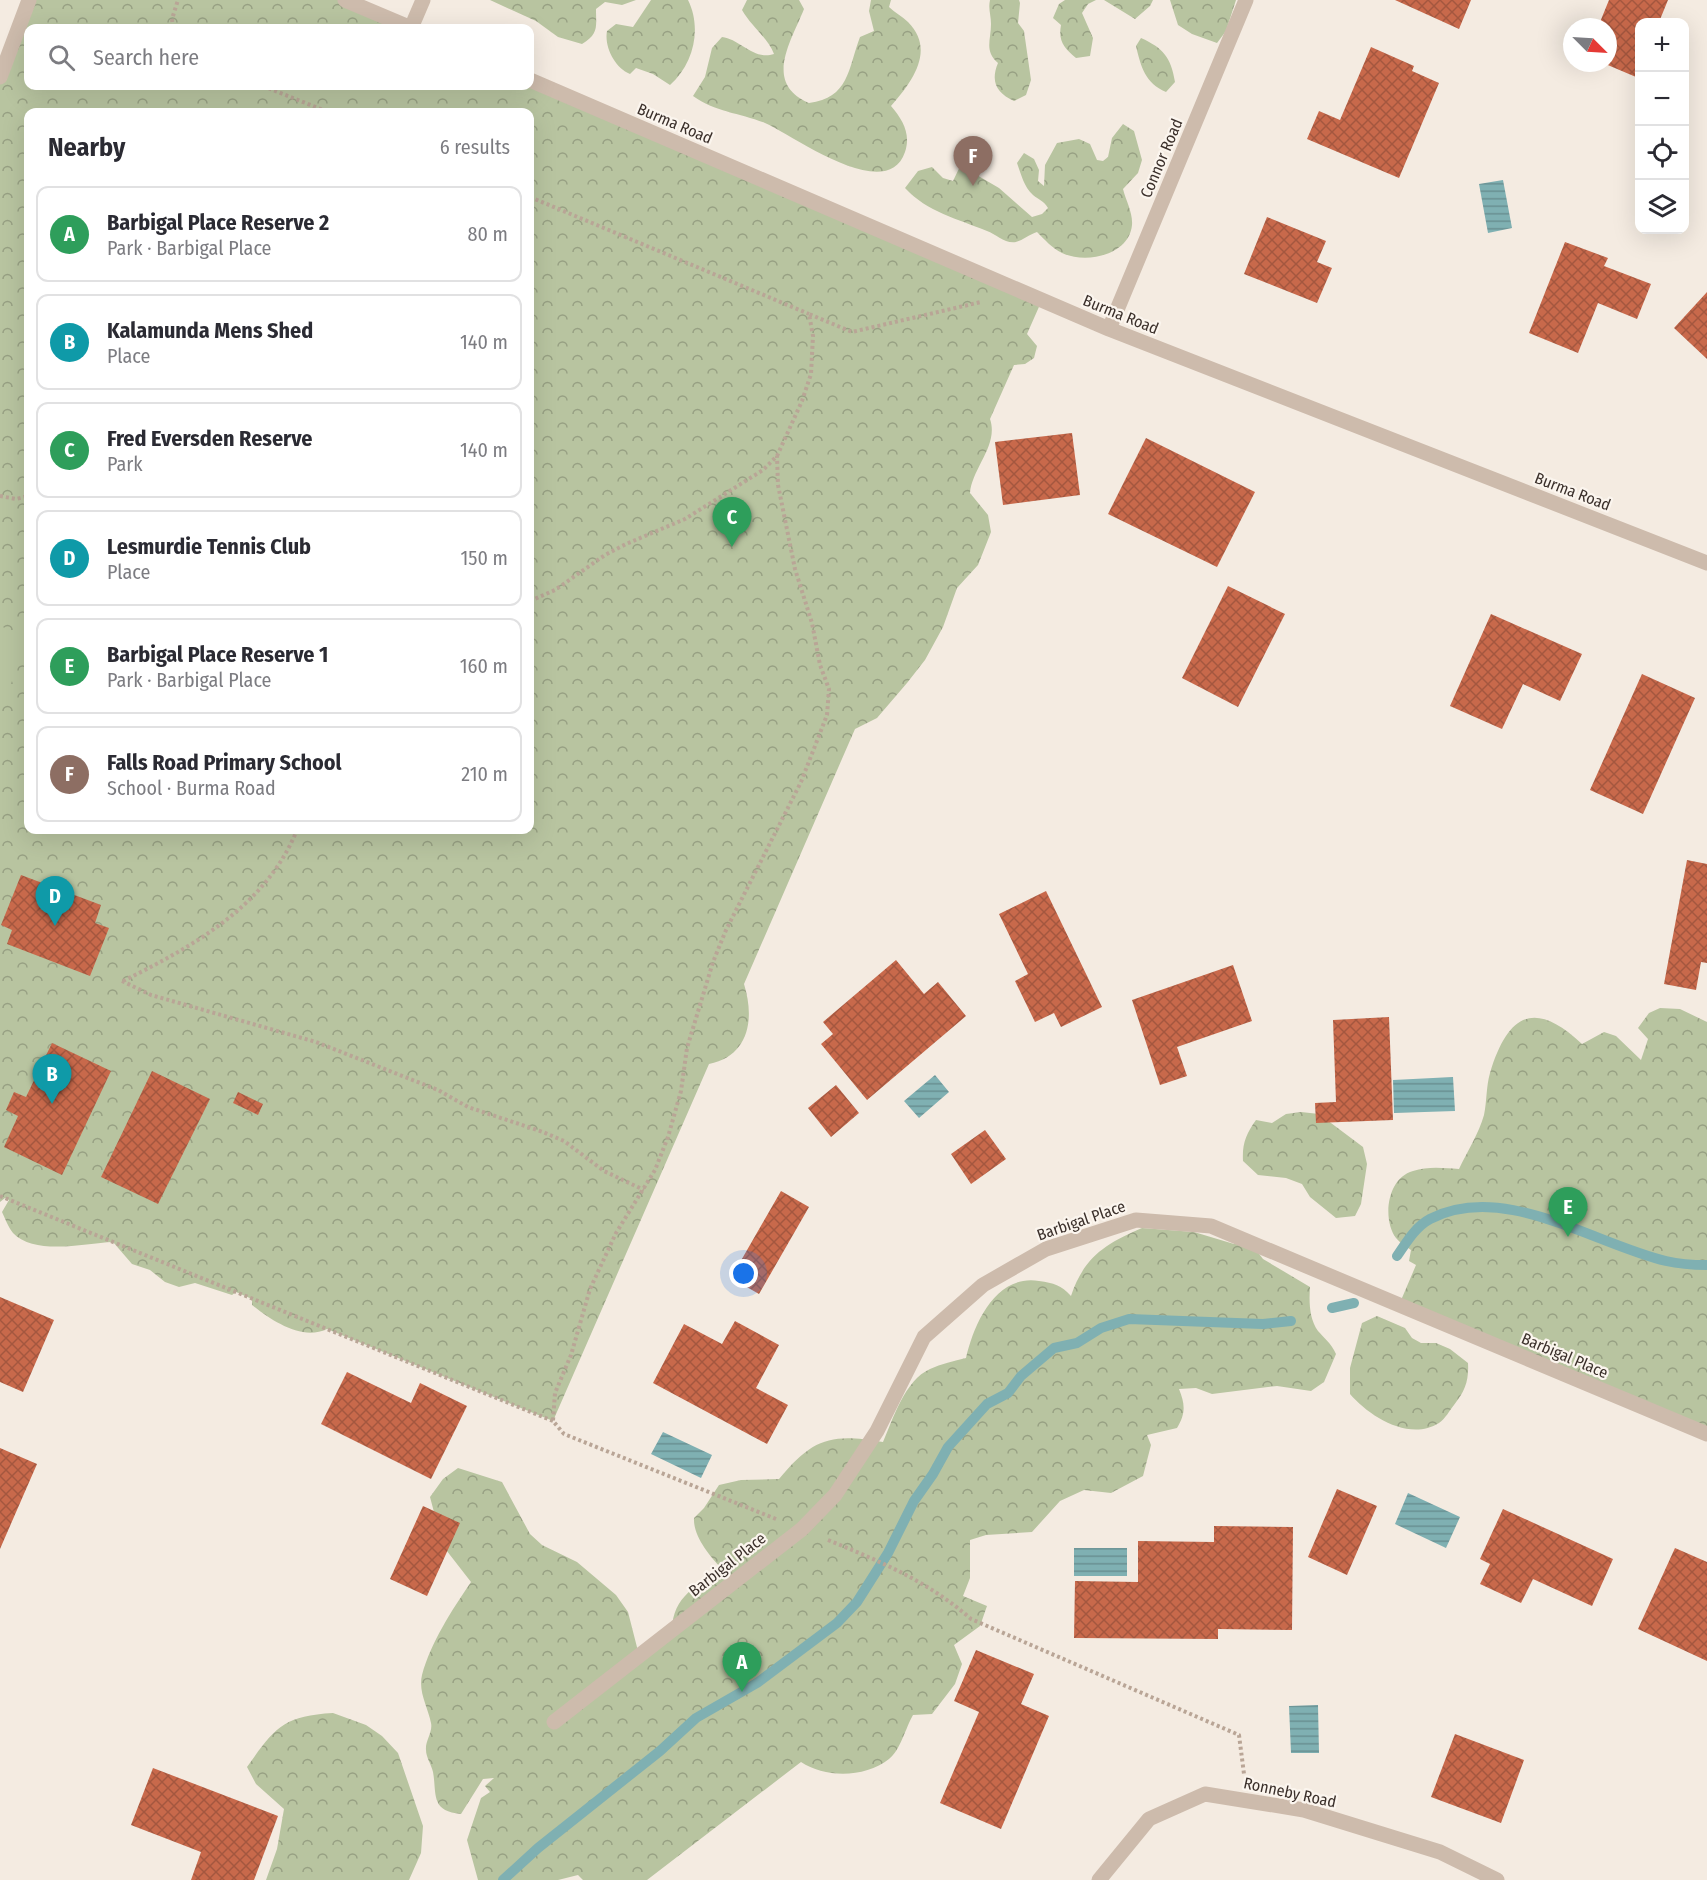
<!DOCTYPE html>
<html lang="en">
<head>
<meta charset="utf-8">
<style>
  :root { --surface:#fff; --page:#f7f7f7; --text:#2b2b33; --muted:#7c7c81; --line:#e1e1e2; --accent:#1f5a5e }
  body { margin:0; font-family:"Fira Sans Condensed",sans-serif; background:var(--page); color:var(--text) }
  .controls { position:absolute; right:18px; top:18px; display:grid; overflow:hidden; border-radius:12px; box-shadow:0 6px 24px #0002 }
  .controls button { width:54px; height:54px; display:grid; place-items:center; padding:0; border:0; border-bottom:2px solid var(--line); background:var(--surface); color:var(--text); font:30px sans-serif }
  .compass { position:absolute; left:1563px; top:18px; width:54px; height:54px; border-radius:50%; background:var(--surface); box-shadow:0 6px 24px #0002; rotate:114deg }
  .you { position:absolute; left:744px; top:1274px; width:21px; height:21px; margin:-15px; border:4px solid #fff; border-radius:50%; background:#1a73e8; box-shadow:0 0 0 9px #1a73e833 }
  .badge { display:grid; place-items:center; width:39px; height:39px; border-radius:50%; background:var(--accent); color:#fff; font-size:20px; font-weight:700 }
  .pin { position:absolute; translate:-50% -50px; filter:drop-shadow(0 2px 3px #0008) }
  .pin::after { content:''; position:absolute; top:32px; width:21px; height:18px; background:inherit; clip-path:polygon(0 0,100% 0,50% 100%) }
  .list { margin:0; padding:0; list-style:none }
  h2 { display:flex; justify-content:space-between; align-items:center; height:78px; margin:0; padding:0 24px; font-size:26px }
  h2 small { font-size:20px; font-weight:400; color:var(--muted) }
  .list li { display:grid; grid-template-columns:39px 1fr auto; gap:18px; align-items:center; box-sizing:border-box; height:96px; margin:0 12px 12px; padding:0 12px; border:2px solid var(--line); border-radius:12px }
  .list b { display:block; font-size:22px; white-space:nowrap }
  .list p { margin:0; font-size:20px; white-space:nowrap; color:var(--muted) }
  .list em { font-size:20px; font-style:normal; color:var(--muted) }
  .icon { flex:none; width:33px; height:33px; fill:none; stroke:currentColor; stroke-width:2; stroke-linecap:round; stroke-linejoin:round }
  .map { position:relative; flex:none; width:1707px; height:1880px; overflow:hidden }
  .search { position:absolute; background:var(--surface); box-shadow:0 6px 24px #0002; left:24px; top:24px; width:510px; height:66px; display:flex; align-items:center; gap:15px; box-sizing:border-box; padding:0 21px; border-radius:12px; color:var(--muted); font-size:22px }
  .panel { position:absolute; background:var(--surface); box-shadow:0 6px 24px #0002; left:24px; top:108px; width:510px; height:726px; border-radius:12px }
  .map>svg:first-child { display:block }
  .forest { fill:url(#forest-crowns); fill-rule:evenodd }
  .garden { fill:#b8c4a0 }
  .water { fill:url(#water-rules) }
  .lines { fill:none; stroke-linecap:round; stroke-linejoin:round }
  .stream { stroke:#7fb0b2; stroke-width:10 }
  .building { fill:url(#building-cross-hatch) }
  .path { stroke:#b9a596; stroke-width:4; stroke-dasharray:3 3; stroke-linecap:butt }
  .minor { stroke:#cdbbac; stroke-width:15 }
  .labels { text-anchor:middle; stroke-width:4.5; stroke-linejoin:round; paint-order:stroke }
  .street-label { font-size:16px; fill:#3b302b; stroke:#fbf5ee }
</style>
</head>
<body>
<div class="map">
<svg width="1707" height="1880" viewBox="0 0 1707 1880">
  <defs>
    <pattern id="forest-crowns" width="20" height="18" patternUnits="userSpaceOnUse" patternTransform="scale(1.5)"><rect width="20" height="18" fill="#b8c4a0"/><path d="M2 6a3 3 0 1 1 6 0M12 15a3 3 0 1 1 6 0" fill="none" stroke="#97a083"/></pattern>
    <pattern id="water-rules" width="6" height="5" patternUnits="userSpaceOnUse" patternTransform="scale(1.5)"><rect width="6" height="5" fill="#7fb0b2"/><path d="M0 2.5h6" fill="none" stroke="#699091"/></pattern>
    <pattern id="building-cross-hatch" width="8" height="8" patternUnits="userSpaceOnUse" patternTransform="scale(1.5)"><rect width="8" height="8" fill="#c8694b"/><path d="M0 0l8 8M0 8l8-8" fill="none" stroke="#a4573f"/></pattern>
  </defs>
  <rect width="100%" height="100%" fill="#f4ebe1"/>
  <path class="forest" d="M29 0H345L411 28H28V86H530L1042 300 1027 334 1037 346 1034 358 1025 364 1014 365 990 419C999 445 972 468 970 493L988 515 991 532 978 565 957 588 943 627 925 660 907 683 877 718 855 729 744 984C755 1019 749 1056 709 1064L553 1421 327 1329C302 1341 272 1321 252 1305V1299L236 1292 232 1295 195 1283 179 1287 165 1282 150 1270 132 1264 113 1242C85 1243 35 1256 13 1233 8 1227 5 1218 2 1212L9 1200 5 1198 0 1202V77ZM28 112H530V830H28Z
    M490 0H636L622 5 605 2 596 9C596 27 599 34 582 44L558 37 536 21Z
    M651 0H688C702 28 694 64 670 85L653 74 636 68 630 74C615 68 604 47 607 31L616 24 633 27Z
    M747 0H799L804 9C791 42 763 83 809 103 849 98 848 69 860 37L874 31 869 11 871 0H891L889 7C895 13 902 16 908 22 936 50 912 82 891 106 903 120 911 134 905 152 887 205 794 136 765 123 740 113 715 112 693 96L705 77 712 48 722 37C740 39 754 61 774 54 768 38 751 26 742 10Z
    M990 0H1019L1020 3 1018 23 1024 31 1031 80 1026 95 1014 101C997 93 990 82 998 63 984 51 991 40 991 24 991 15 988 9 990 0Z
    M1065 0H1096L1088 4 1082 13 1093 38 1090 56 1076 58C1064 48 1058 41 1061 25L1053 18 1059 4Z
    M1104 0H1153L1150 6 1135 19Z
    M1170 0H1236L1226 31 1217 43 1192 34 1178 25Z
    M1141 38C1163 48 1171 57 1175 82L1166 92C1145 83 1141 67 1136 46Z
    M1123 124 1134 131 1142 160 1138 173 1123 189C1126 201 1133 213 1132 225 1129 256 1085 264 1062 253 1052 248 1045 240 1037 232 1030 234 1023 240 1016 242 1005 244 996 234 987 231 958 219 927 212 905 188L918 171 932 167 943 178 953 181 965 156 972 158 975 174 999 188 1032 217 1042 214 1048 208C1043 200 1039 200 1033 195 1024 187 1021 174 1017 163L1024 153 1034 159 1039 170 1038 181 1044 186 1045 165 1057 143 1079 139 1090 144 1097 160 1103 161 1108 157 1112 138Z
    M1660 1008 1680 1009 1707 1022V1434L1399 1305 1416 1265 1409 1261 1411 1250C1406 1246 1400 1243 1396 1238 1382 1219 1387 1178 1413 1171 1428 1166 1444 1168 1459 1169 1467 1152 1479 1133 1484 1115 1487 1101 1486 1087 1490 1073 1508 1014 1534 999 1582 1044L1604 1032 1616 1036 1641 1060 1648 1039 1638 1028 1649 1013Z
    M1301 1112 1319 1114 1363 1147 1367 1164 1361 1204 1355 1216 1336 1218 1310 1197 1302 1184 1286 1178 1258 1175 1243 1161C1242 1144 1246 1134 1256 1120L1272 1123 1286 1114Z
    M1142 1228 1194 1232 1234 1244 1250 1242 1263 1259 1310 1287C1309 1301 1309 1319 1318 1331 1325 1339 1331 1343 1336 1354L1324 1382 1311 1391 1277 1386 1212 1394 1196 1388 1179 1389C1185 1404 1186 1413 1177 1428L1147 1435 1151 1445 1143 1476 1111 1493 1084 1490 1060 1501 1032 1532 986 1535 970 1540V1578L963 1596 987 1606 980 1626 954 1645 962 1664 955 1684 932 1714 913 1715C906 1727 900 1751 889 1759 865 1778 825 1778 801 1762L647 1880H583L578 1875 558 1880H478L467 1840 481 1798 490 1792 485 1786 494 1778 483 1779 461 1814C430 1811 437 1794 433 1772 431 1764 426 1757 426 1750 425 1741 433 1732 431 1723 428 1707 418 1692 422 1675 431 1642 452 1610 471 1582L443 1546 430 1497 443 1479 458 1468 502 1482 530 1534 542 1545 577 1562 616 1595 628 1612 639 1655 672 1629C673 1597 697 1585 721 1568 709 1555 693 1536 694 1518L704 1508 719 1485 741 1480 779 1479C813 1438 831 1433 883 1442 893 1419 905 1380 930 1369 941 1364 954 1361 966 1358 974 1323 996 1274 1039 1281 1054 1283 1061 1285 1071 1296 1084 1257 1105 1244 1142 1228Z
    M1377 1316 1405 1328 1412 1338 1421 1343H1436L1450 1349 1468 1363C1469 1381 1465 1391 1454 1405 1450 1410 1445 1419 1439 1423 1409 1442 1369 1416 1350 1394V1368L1362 1323Z
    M333 1713 366 1725 382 1736 398 1753 423 1826 421 1853 409 1880H266L277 1849 284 1809 256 1784 247 1767C275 1728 282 1716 333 1713Z"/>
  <path class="garden" d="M0 626 28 637 8 692 0 688Z"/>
  <path class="water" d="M1503 180 1512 228 1488 233 1479 184Z
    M935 1075 949 1092 919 1118 904 1101Z
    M1453 1077 1455 1111 1394 1113 1393 1080Z
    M663 1432 712 1455 701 1478 651 1454Z
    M1408 1493 1460 1517 1446 1548 1395 1524Z
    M1074 1548H1127V1576H1074Z
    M1318 1705 1319 1753H1291L1289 1706Z"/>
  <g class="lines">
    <path class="stream" d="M1397 1256C1406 1243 1415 1227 1430 1219 1504 1181 1594 1244 1666 1261 1679 1264 1694 1265 1707 1265
      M1332 1308 1354 1303
      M503 1880 538 1848 660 1751 696 1718 757 1683 837 1623 857 1602 888 1553 914 1501 933 1474 948 1447 987 1404 1008 1393 1021 1376 1054 1348 1077 1343 1101 1328 1129 1319 1263 1324 1291 1321"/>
  </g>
  <path class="building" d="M1395 0H1471L1459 29Z
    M1609 0H1668L1659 22H1640V68L1636 77 1603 63H1608V27H1598Z
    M1371 47 1414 66 1412 71 1439 83 1399 178 1307 139 1319 111 1340 120Z
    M1267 217 1326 241 1317 262 1332 268 1317 303 1244 274Z
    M1565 242 1608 258 1604 266 1651 284 1637 319 1598 303 1578 353 1529 333Z
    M1707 292V359L1674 328Z
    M1072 433 1080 495 1003 505 995 442Z
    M1146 438 1255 492 1217 567 1108 514Z
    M1228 586 1285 614 1238 707 1182 678Z
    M1491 614 1582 654 1560 701 1523 684 1502 729 1450 706Z
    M1642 674 1695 698 1643 814 1590 790Z
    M1687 860 1707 864V963L1701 962 1696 990 1664 984Z
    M21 875 101 905 95 923 109 928 90 976 7 944 12 930 1 925Z
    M1046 891 1102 1007 1061 1027 1054 1013 1035 1022 1015 981 1028 974 999 914Z
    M896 960 924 994 938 982 966 1016 867 1100 821 1044 833 1034 823 1022Z
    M1233 965 1252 1021 1177 1047 1187 1076 1160 1085 1132 1000Z
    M1389 1017 1393 1120 1316 1123 1315 1103 1336 1102 1333 1020Z
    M52 1043 111 1071 62 1175 4 1147 18 1116 6 1110 14 1092 26 1097Z
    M152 1071 210 1099 158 1204 101 1177Z
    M836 1085 859 1113 831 1137 808 1108Z
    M238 1092 263 1104 258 1115 233 1103Z
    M985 1130 1006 1159 971 1184 951 1154Z
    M781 1191 809 1207 759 1294 731 1278Z
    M0 1297 54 1320 23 1392 0 1382Z
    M735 1321 779 1345 756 1388 788 1405 767 1444 653 1383 684 1324 722 1344Z
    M347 1372 411 1403 420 1383 467 1406 431 1479 321 1424Z
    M0 1448 37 1464 0 1549Z
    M1337 1489 1377 1506 1347 1575 1308 1557Z
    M423 1506 460 1523 427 1596 390 1579Z
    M1503 1509 1613 1559 1592 1606 1533 1579 1521 1603 1480 1584 1490 1564 1480 1559Z
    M1214 1526 1293 1527 1292 1630 1218 1629V1639L1074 1638 1075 1581 1138 1582V1541L1214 1542Z
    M1675 1548 1707 1562V1661L1638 1629Z
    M976 1650 1034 1674 1021 1704 1049 1716 1001 1829 940 1803 979 1712 954 1701Z
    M1455 1734 1524 1760 1501 1823 1431 1797Z
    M153 1768 278 1816 254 1880H191L201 1852 131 1825Z"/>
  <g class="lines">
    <path class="path" d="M173 28 172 19 178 0
      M263 86 328 112
      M530 197 809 314
      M0 496 16 499 28 496
      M530 601 555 590 605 555 626 544 685 519 763 470 777 456 802 401 811 374 813 336 809 314 852 332 981 302
      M122 981 151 995 316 1042 438 1090 468 1107 543 1132 564 1141 604 1171 644 1190
      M123 981C194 946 266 906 297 830
      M0 1196 553 1421
      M776 1519 564 1434 553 1421 555 1393 571 1355 590 1289 616 1233 655 1170 668 1137 681 1091 687 1048 713 962 726 930 801 782 827 715 829 689 820 665 812 623 795 569 778 485 777 456
      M828 1540C879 1561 928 1581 971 1619L1239 1735 1244 1774"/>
    <path class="minor" d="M345 0 411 28
      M411 28 423 0
      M0 77 29 0
      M530 80 1109 329 1707 563
      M1109 329 1246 0
      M554 1722 802 1529 835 1495 877 1431 924 1337 983 1285 1046 1249 1136 1220 1211 1226 1707 1434
      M1099 1880 1149 1819 1205 1794 1304 1810 1440 1852 1497 1880"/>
  </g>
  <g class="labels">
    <g class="street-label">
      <text transform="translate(675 123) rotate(23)" y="6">Burma Road</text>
      <text transform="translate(1161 158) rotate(-67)" y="6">Connor Road</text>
      <text transform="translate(1121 314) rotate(22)" y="6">Burma Road</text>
      <text transform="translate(1573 491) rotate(21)" y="6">Burma Road</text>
      <text transform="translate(1081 1220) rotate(-19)" y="6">Barbigal Place</text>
      <text transform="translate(1565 1355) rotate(23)" y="6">Barbigal Place</text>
      <text transform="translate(727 1564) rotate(-38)" y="6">Barbigal Place</text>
      <text transform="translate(1290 1792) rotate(12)" y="6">Ronneby Road</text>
    </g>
  </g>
</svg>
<div class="controls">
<button>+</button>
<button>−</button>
<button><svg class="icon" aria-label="locate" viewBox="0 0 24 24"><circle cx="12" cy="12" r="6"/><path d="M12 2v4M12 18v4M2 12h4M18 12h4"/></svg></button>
<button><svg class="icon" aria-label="layers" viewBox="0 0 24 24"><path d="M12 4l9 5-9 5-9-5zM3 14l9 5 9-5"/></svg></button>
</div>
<svg class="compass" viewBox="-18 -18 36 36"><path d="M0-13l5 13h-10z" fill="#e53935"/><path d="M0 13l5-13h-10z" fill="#7c7c81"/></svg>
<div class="you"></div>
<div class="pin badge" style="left:742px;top:1692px;background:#2e9e5b">A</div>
<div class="pin badge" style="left:52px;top:1104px;background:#0f9aa8">B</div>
<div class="pin badge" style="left:732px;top:547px;background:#2e9e5b">C</div>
<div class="pin badge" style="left:55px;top:926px;background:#0f9aa8">D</div>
<div class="pin badge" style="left:1568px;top:1237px;background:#2e9e5b">E</div>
<div class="pin badge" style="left:973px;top:186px;background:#8d6e63">F</div>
<div class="search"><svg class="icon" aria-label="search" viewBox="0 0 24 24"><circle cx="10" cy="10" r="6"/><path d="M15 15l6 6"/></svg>Search here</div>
<section class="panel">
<h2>Nearby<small>6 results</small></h2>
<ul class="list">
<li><span class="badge" style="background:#2e9e5b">A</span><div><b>Barbigal Place Reserve 2</b><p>Park · Barbigal Place</p></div><em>80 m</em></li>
<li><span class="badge" style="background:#0f9aa8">B</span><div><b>Kalamunda Mens Shed</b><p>Place</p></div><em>140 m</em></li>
<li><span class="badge" style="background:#2e9e5b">C</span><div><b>Fred Eversden Reserve</b><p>Park</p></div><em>140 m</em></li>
<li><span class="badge" style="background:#0f9aa8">D</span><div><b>Lesmurdie Tennis Club</b><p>Place</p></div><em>150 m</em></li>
<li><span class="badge" style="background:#2e9e5b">E</span><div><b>Barbigal Place Reserve 1</b><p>Park · Barbigal Place</p></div><em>160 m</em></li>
<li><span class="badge" style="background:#8d6e63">F</span><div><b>Falls Road Primary School</b><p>School · Burma Road</p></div><em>210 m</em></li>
</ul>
</section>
</div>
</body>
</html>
